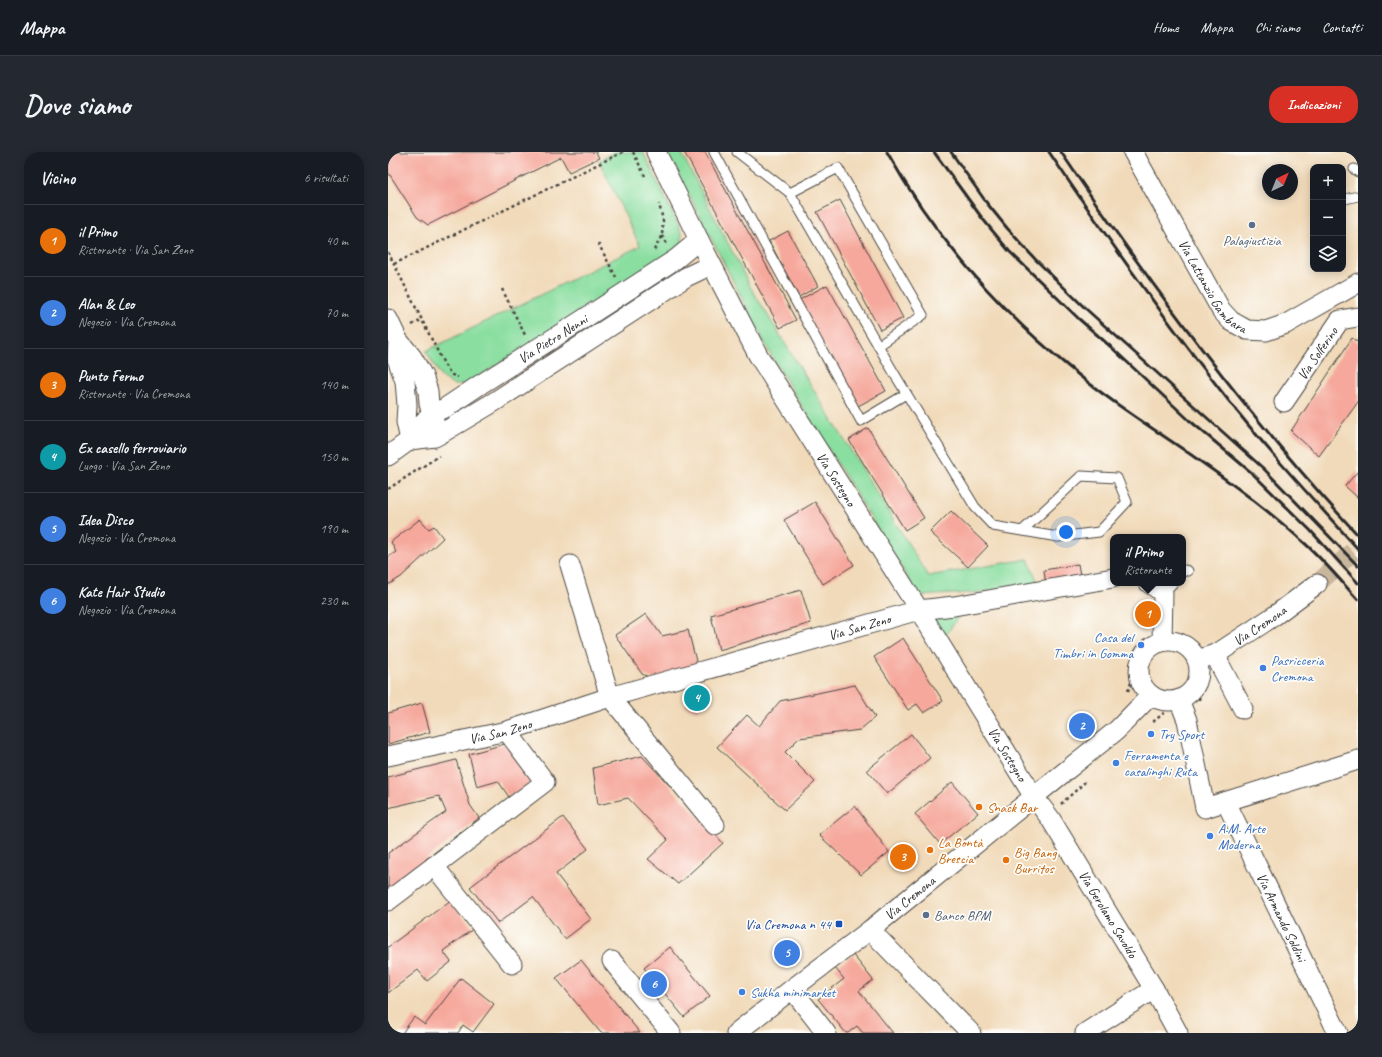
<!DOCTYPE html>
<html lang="it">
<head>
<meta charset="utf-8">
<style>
  :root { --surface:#171b24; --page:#242831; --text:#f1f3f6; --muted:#9ea1a6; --line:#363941; --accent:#d93025 }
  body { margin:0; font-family:Caveat,sans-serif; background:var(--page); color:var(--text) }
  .controls { position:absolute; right:12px; top:12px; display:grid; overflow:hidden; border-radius:8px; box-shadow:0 2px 10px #0003 }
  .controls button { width:36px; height:36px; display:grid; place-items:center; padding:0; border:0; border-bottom:1px solid var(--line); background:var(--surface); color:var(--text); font:20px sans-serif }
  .compass { position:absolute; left:874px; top:12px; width:36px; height:36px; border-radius:50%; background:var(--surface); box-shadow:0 2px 10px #0003; rotate:43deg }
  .you { position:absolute; left:678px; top:380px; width:14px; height:14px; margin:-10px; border:3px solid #fff; border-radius:50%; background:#1a73e8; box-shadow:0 0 0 6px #1a73e833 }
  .badge { display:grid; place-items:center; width:26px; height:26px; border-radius:50%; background:var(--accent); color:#fff; font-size:13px; font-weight:700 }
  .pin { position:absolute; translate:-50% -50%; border:2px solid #fff; box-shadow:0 1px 4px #0006 }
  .popup { position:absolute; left:722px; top:382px; width:76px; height:52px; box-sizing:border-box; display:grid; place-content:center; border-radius:8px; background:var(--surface); filter:drop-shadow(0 1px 3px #0005); font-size:13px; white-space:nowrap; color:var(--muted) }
  .popup b { font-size:15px; color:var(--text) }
  .popup::after { content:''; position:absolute; left:50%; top:100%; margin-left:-8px; border:8px solid transparent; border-top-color:var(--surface) }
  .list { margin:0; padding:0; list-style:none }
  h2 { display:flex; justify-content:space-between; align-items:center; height:52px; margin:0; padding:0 16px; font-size:17px }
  h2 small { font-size:13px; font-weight:400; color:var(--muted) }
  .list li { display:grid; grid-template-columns:26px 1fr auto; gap:12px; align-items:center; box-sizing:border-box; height:72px; padding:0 16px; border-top:1px solid var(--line) }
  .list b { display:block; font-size:15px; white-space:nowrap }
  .list p { margin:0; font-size:13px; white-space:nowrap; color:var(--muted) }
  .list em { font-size:13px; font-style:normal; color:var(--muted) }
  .icon { flex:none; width:22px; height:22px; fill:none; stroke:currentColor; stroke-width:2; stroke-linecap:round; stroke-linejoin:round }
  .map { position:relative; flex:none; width:970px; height:881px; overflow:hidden; border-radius:16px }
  header { display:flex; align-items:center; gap:24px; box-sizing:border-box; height:56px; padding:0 20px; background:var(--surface); border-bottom:1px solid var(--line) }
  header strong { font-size:19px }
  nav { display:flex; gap:22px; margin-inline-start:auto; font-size:14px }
  .intro { display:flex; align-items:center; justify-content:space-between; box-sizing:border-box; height:96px; padding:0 24px }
  h1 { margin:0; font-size:28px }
  .button { padding:10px 18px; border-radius:16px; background:var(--accent); color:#fff; font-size:14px; font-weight:700 }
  main { display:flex; gap:24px; padding:0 24px }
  aside { flex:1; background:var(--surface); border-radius:16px; box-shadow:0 2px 10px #0003 }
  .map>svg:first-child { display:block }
  .green { fill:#8adea0; stroke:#5a8466 }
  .building { fill:#f6a89c }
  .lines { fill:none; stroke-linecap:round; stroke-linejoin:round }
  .minor-tunnel { stroke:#c9b79d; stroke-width:19; stroke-dasharray:19 10; stroke-linecap:butt }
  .service-casing { stroke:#494540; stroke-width:11 }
  .minor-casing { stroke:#494540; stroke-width:21 }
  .path { stroke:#494540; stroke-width:2.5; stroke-dasharray:3 3; stroke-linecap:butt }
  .service { stroke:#fff; stroke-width:9 }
  .minor { stroke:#fff; stroke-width:19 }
  .rail { stroke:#2b2b2b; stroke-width:3 }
  .service-dot { fill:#5c6f8a; stroke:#fdfcf7; stroke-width:1.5 }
  .shop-dot { fill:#3f7fe0; stroke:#fdfcf7; stroke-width:1.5 }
  .food-dot { fill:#e8710a; stroke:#fdfcf7; stroke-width:1.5 }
  .transit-dot { fill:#1a4fb4; stroke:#fdfcf7; stroke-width:1.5 }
  .labels { text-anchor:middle; stroke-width:3.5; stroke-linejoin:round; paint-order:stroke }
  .service-label { font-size:14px; fill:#4e5e75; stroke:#fdfcf7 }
  .street-label { font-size:14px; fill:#2b2b2b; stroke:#fdfcf7 }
  .shop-label { font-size:14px; fill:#366cbe; stroke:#fdfcf7; text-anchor:start }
  .food-label { font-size:14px; fill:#c56008; stroke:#fdfcf7; text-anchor:start }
  .transit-label { font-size:14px; fill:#164399; stroke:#fdfcf7; text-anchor:end }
</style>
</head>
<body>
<header>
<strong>Mappa</strong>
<nav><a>Home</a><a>Mappa</a><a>Chi siamo</a><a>Contatti</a></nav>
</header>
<div class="intro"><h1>Dove siamo</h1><a class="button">Indicazioni</a></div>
<main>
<aside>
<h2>Vicino<small>6 risultati</small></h2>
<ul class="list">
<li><span class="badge" style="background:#e8710a">1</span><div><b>il Primo</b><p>Ristorante · Via San Zeno</p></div><em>40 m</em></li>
<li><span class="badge" style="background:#3f7fe0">2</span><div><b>Alan &amp; Leo</b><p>Negozio · Via Cremona</p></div><em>70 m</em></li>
<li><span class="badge" style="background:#e8710a">3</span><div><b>Punto Fermo</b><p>Ristorante · Via Cremona</p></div><em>140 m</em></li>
<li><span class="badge" style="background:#0f9aa8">4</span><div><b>Ex casello ferroviario</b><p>Luogo · Via San Zeno</p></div><em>150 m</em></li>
<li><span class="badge" style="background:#3f7fe0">5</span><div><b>Idea Disco</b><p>Negozio · Via Cremona</p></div><em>190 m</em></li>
<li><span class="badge" style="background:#3f7fe0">6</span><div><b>Kate Hair Studio</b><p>Negozio · Via Cremona</p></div><em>230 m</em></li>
</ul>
</aside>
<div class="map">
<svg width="970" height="881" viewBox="0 0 970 881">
  <rect width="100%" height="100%" fill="#fdfcf7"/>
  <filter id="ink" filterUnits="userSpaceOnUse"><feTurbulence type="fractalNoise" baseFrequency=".025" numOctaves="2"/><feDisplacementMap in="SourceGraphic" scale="8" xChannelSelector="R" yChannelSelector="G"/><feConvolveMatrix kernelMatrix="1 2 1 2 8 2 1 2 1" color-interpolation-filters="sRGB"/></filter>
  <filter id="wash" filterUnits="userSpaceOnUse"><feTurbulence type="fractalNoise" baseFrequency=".012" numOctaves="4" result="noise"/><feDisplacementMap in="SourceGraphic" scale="16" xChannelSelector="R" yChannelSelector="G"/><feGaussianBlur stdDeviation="0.9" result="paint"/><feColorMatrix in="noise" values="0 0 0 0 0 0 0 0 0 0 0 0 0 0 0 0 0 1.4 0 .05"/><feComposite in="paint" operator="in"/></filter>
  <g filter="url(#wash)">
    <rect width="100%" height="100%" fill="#f1daba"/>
    <path class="green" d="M226 0H255L294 81V90L288 97 78 233H65L53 225 38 199 252 94 211 9Z
      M279 0H293L363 136 540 424 640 407 651 433 598 440 531 444 385 207Z
      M573 461 556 486 545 467Z"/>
    <g id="blocks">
      <path class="building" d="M0 0H208L211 6 181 20 173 5 40 73 29 65 0 20Z
        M296 0H317L408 168 392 176Z
        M452 48 515 166 492 178 429 60Z
        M400 79 430 134 411 145 381 89Z
        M439 133 498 239 470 254 411 148Z
        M964 186 970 190V250L931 304 903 279Z
        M480 276 536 366 517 378 461 288Z
        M970 319V346L957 334Z
        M427 350 466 413 435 432 396 368Z
        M563 359 600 394 580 415 542 380Z
        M32 367 41 377 46 374 55 386 13 425 0 433V405L8 400 3 390Z
        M690 412 693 429 658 434 656 418Z
        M413 438 423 471 331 498 323 463Z
        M258 462 274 484 300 478 309 513 265 527 254 522 227 483Z
        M515 486 555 549 536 561 529 552 520 558 486 505Z
        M307 532 320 538 310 559 298 554Z
        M467 533 487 565 472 578 411 586 397 600 427 630 397 658 329 595 359 563 371 574 392 549Z
        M34 551 42 580 0 592V561Z
        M523 582 542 606 499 642 479 618Z
        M120 591 146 628 121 645 110 629 89 635 81 602Z
        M254 604 335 691 290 732 260 707 280 688 240 646 210 653 205 616Z
        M68 608 82 653 91 666 37 708 40 710 0 740V701L58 660 51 644 0 656V625Z
        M564 630 590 661 552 692 527 662Z
        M467 654 501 700 473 723 431 683Z
        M175 665 200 697 168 722 203 767 177 787 145 745 110 771 82 735Z
        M63 748 85 777 55 799 63 810 39 829 30 818 0 841V795Z
        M282 795 322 844 296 865 256 816Z
        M465 803 485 828 471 839 505 881H475L469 874 460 881H458L430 847 456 827 447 816Z
        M193 808 252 881H213L168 826Z
        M73 826 106 852 85 880 75 873 70 881H14L26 865 37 873Z"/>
    </g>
  </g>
  <g filter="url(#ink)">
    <use href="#blocks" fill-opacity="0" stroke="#494540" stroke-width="1"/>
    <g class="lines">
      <path class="minor-tunnel" d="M929 432 970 395"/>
      <g class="service-casing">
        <path id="service" d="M326 0 473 269 518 242
          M349 0 402 41 506 221 587 355 605 374 670 385 711 380 739 350 729 326 693 324 634 379
          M966 17 970 20
          M402 41 450 16 535 163 490 194
          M957 47 970 44
          M795 420 797 418 800 419
          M775 441 785 431"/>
      </g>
      <g class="minor-casing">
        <g id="minor">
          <path id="s1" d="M268 0 311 88 370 203 531 458 646 645 662 666 766 837 790 881"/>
          <path id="s2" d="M745 0 833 158 843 169 859 178 878 179 898 172 970 131"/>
          <path d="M0 167 10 188 24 205 35 224 40 239 41 252 47 273"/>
          <path d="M10 188 9 207 17 229 19 253 18 270 22 288"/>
          <path id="s3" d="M896 250 952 168 970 165"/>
          <path d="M22 288 47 285 54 281 106 250 298 125 323 113"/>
          <path id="s4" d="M0 304 22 288 31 275 44 261 57 256 93 232 191 170 288 107 311 88"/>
          <path d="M182 413 222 545 327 673"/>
          <path d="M761 431 775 441 774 490"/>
          <circle cx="781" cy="519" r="30"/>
          <path d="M830 501 831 511 855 557"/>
          <path id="s5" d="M810 508 830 501 886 464 929 432"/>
          <path d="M791 548 799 568 817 656 970 608"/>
          <path id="s6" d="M0 604 119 579 222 545 531 458 566 454 725 426"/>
          <path id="s7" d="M838 650 950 881"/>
          <path d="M46 714 124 812"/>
          <path d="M0 749 157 630 119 579"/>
          <path d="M482 778 583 881"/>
          <path d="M224 809 283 881"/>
          <path d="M404 837 438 881"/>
          <path id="s8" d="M348 881 404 837 482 778 664 630 729 578 763 543"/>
          <path d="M697 881 766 837"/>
        </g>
      </g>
      <path class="path" d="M245 0 257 24
        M274 84 279 92
        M210 91 228 125
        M266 98 274 84 275 68 271 52
        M0 100 57 214 64 223 70 225
        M6 112 235 0
        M114 137 137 183
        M24 173 34 168
        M0 337 51 304
        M740 539 751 509 757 497
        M811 548 813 534 818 526
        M765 570 777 560
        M673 652 697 630"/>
      <use href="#service" class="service"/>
      <use href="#minor" class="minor"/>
      <path class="rail" d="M499 0C545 82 608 155 681 215 721 249 766 277 809 307 845 332 881 359 913 388 934 406 952 428 970 448
        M546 0 594 66 621 99 691 167 723 195 801 268 865 322 922 378 970 431
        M563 0 598 50 619 76 647 107 698 157 876 317 970 414
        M661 0C717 83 775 165 837 244 878 297 925 347 970 397
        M673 0C763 134 860 265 970 383"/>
    </g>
  </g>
  <g class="service-dot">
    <circle cx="864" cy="73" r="4"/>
    <circle cx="538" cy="763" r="4"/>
  </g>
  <g class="shop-dot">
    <circle cx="753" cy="493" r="4"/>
    <circle cx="875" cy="516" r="4"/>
    <circle cx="763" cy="582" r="4"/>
    <circle cx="728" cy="611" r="4"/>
    <circle cx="822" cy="684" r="4"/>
    <circle cx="354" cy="840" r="4"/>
  </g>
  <g class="food-dot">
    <circle cx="591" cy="655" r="4"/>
    <circle cx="542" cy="698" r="4"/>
    <circle cx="618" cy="708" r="4"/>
  </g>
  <rect class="transit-dot" x="447" y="768" width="8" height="8" rx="2"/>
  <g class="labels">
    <g class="service-label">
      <text x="864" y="93">Palagiustizia</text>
      <text x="546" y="768" text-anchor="start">Banco BPM</text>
    </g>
    <g class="street-label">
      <text dy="5" stroke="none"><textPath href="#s2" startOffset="157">Via Lattanzio Gambara</textPath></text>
      <text dy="5" stroke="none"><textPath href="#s4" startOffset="204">Via Pietro Nenni</textPath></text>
      <text dy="5" stroke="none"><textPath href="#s3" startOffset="59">Via Solferino</textPath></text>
      <text dy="5" stroke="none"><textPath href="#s1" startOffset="374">Via Sostegno</textPath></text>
      <text dy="5" stroke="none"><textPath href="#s5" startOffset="71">Via Cremona</textPath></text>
      <text dy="5" stroke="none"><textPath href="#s6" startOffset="489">Via San Zeno</textPath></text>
      <text dy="5" stroke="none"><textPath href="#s6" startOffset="115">Via San Zeno</textPath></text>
      <text dy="5" stroke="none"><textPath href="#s1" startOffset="698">Via Sostegno</textPath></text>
      <text dy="5" stroke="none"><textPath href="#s8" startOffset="220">Via Cremona</textPath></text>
      <text dy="5" stroke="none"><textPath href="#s1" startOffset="887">Via Gerolamo Savoldo</textPath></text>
      <text dy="5" stroke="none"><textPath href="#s7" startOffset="128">Via Armando Soldini</textPath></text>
    </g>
    <g class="shop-label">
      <text x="745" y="490" text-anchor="end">Casa del<tspan x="745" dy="16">Timbri in Gomma</tspan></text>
      <text x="883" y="513">Pasricceria<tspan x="883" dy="16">Cremona</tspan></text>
      <text x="771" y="587">Try Sport</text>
      <text x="736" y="608">Ferramenta e<tspan x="736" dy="16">casalinghi Ruta</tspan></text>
      <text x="830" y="681">A.M. Arte<tspan x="830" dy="16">Moderna</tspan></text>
      <text x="362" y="845">Sukha minimarket</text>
    </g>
    <g class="food-label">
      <text x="599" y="660">Snack Bar</text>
      <text x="550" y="695">La Bontà<tspan x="550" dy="16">Brescia</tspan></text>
      <text x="626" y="705">Big Bang<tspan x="626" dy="16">Burritos</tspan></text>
    </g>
    <g class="transit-label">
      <text x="443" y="777">Via Cremona n 44</text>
    </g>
  </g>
</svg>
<div class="controls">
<button>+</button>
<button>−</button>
<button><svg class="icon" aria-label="layers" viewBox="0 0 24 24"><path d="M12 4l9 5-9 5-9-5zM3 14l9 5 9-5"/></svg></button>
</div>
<svg class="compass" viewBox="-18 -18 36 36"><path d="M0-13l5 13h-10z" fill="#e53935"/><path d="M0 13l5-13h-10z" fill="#9ea1a6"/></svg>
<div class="you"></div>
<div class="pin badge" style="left:760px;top:462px;background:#e8710a">1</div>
<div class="popup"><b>il Primo</b>Ristorante</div>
<div class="pin badge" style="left:694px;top:574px;background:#3f7fe0">2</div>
<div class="pin badge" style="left:515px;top:705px;background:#e8710a">3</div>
<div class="pin badge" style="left:309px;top:546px;background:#0f9aa8">4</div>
<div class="pin badge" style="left:399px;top:801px;background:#3f7fe0">5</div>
<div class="pin badge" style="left:266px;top:832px;background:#3f7fe0">6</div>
</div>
</main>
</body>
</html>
